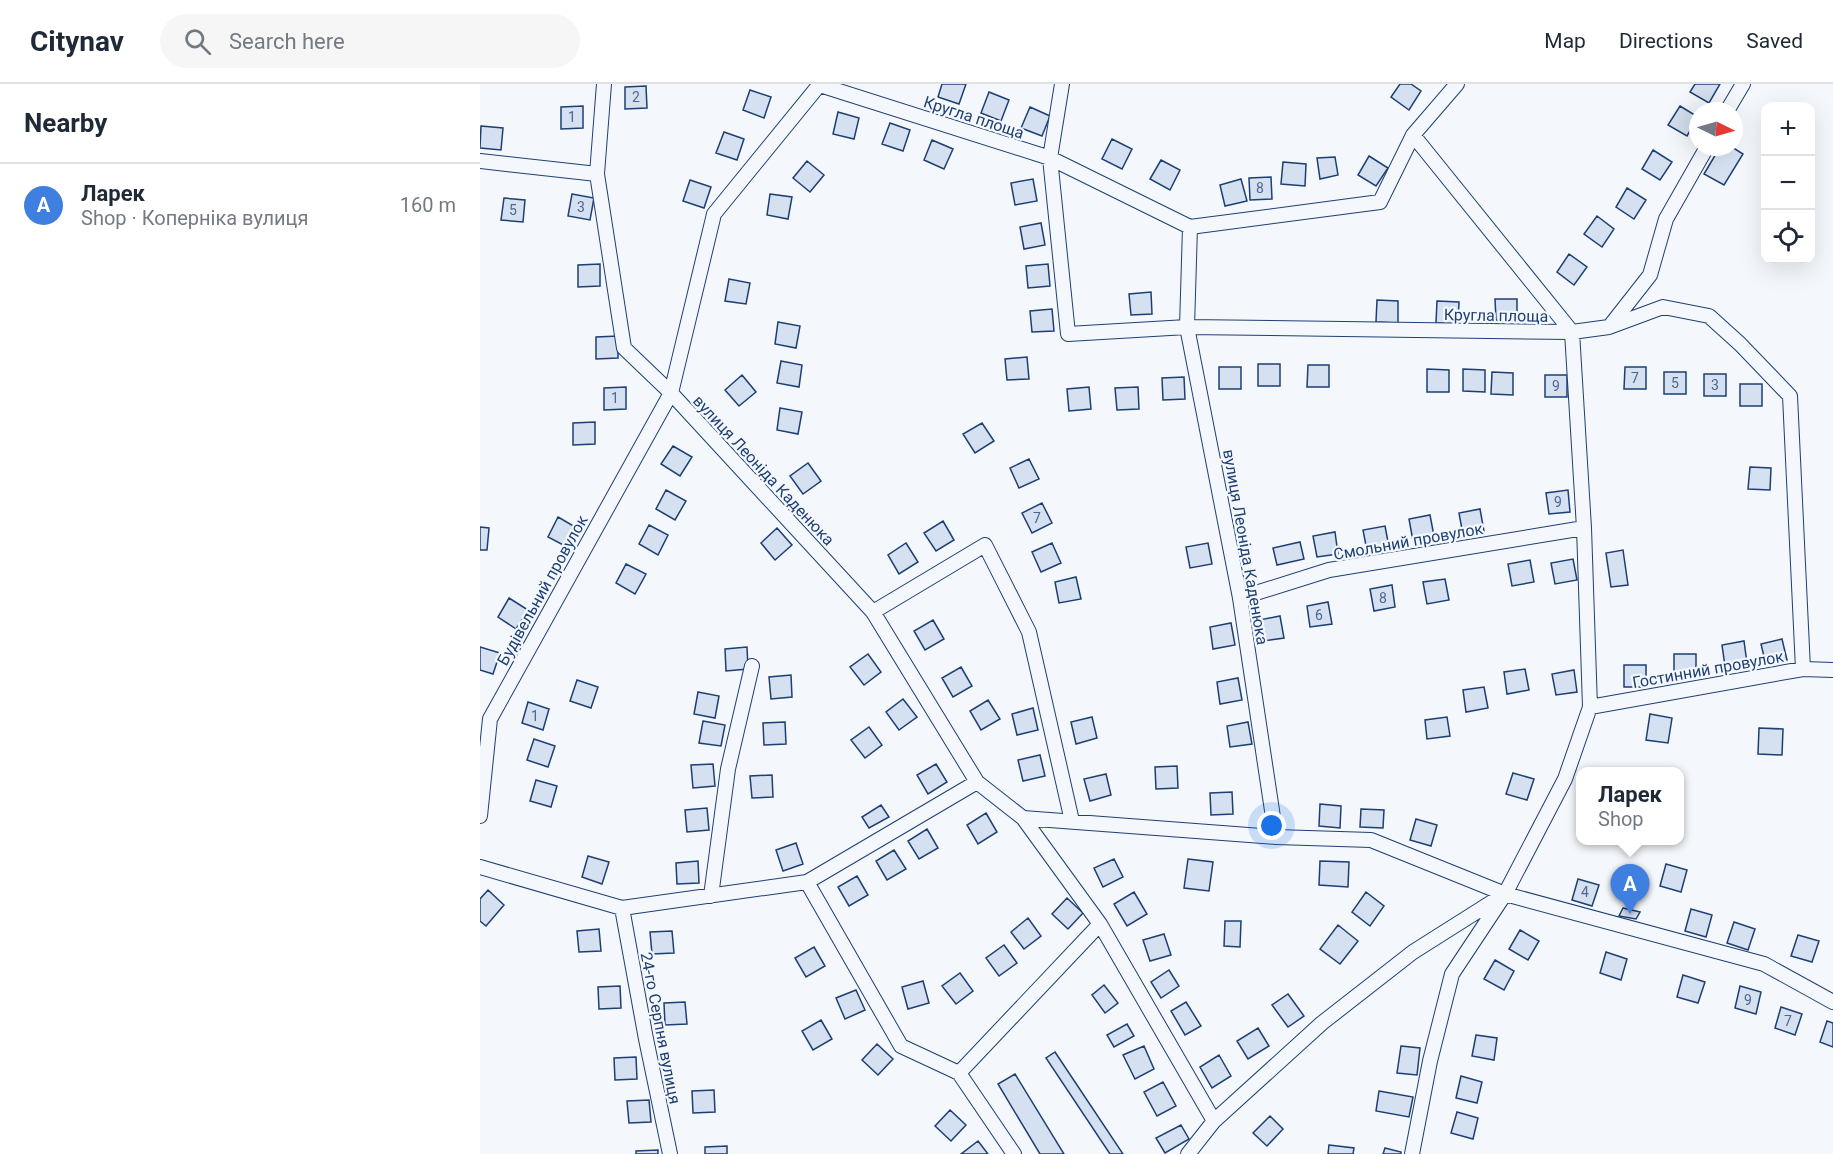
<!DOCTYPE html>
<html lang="en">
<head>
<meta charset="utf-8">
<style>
  :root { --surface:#fff; --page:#f6f6f7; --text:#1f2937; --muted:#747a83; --line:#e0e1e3; --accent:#db2777 }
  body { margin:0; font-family:Roboto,sans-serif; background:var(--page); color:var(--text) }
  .controls { position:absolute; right:18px; top:18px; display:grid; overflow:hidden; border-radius:12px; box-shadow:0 6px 24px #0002 }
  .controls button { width:54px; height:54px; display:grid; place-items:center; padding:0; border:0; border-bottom:2px solid var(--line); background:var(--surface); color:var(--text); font:30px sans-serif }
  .compass { position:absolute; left:1209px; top:18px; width:54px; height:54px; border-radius:50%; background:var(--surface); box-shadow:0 6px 24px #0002; rotate:95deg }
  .you { position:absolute; left:792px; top:742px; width:21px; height:21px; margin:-15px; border:4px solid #fff; border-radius:50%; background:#1a73e8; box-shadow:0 0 0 9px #1a73e833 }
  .badge { display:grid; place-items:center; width:39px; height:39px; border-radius:50%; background:var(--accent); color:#fff; font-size:20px; font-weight:700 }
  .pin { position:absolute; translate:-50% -50px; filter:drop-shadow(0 2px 3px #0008) }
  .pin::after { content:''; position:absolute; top:32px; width:21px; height:18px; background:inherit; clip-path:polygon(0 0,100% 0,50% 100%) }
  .popup { position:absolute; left:1096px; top:683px; width:108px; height:78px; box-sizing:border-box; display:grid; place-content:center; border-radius:12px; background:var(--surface); filter:drop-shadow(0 2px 4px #0005); font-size:20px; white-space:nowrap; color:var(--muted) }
  .popup b { font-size:22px; color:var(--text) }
  .popup::after { content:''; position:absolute; left:50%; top:100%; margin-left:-12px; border:12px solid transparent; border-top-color:var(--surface) }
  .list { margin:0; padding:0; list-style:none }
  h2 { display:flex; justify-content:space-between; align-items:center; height:78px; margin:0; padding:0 24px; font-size:26px }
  h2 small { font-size:20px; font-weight:400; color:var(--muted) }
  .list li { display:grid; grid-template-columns:39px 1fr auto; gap:18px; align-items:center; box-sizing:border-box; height:84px; padding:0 24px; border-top:2px solid var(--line) }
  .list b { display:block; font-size:22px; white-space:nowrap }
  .list p { margin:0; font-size:20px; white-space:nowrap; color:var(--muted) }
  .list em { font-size:20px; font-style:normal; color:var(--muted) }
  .icon { flex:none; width:33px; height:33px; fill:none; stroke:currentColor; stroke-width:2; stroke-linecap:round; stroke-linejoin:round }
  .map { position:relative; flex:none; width:1353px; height:1070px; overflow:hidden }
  header { display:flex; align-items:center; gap:36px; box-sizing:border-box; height:84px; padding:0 30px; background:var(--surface); border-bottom:2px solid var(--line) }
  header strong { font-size:28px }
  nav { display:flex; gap:33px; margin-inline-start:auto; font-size:21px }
  .search { width:420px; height:54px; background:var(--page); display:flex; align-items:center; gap:15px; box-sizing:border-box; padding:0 21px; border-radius:33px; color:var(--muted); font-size:22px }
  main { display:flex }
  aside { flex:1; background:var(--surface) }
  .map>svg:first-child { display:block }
  .building { fill:#d5e0f0; stroke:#1d3f73; stroke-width:1.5 }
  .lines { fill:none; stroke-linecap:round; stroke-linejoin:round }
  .street-casing { stroke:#1d3f73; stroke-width:16 }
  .street { stroke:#f4f7fb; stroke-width:14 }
  .labels { text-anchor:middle; stroke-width:4.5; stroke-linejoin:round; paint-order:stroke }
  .number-label { font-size:14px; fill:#4b6792 }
  .street-label { font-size:16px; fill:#1d3f73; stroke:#f4f7fb }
</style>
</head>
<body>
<header>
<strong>Citynav</strong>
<div class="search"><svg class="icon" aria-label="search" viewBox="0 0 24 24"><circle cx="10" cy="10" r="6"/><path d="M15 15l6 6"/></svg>Search here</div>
<nav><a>Map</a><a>Directions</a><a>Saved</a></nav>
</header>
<main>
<aside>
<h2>Nearby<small></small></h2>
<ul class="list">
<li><span class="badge" style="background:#3f7fe0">A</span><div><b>Ларек</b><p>Shop · Коперніка вулиця</p></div><em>160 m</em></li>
</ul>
</aside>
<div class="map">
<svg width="1353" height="1070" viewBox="0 0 1353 1070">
  <rect width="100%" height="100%" fill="#f4f7fb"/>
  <path class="building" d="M462 0H486L479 20 458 13Z
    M920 0H931L941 7 929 26 911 13Z
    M1215 0H1240L1229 19 1210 8Z
    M166 2 167 24 145 25V3Z
    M270 6 291 13 284 34 263 26Z
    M509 8 529 16 521 37 501 29Z
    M103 22V44L81 45V23Z
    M1200 22 1218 33 1207 52 1188 41Z
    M550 23 570 32 562 52 541 44Z
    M358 28 379 34 374 55 353 50Z
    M410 39 430 46 423 67 402 60Z
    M1 42 23 44 21 66 0 64Z
    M244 48 264 55 257 76 236 69Z
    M632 55 652 65 642 85 622 75Z
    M452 56 473 65 464 85 444 76Z
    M1240 63H1252L1263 70 1244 101 1224 90Z
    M1173 66 1192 78 1180 96 1162 85Z
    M889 72 908 84 896 102 878 91Z
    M855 73 858 91 840 95 837 74Z
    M681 76 700 86 690 106 670 95Z
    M327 77 344 91 330 108 313 94Z
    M803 78 826 80 825 102 801 100Z
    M791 93 792 115 770 116 769 94Z
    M553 95 557 117 535 121 531 99Z
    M761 95 767 117 745 122 740 101Z
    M210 96 231 103 224 124 203 117Z
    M1147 104 1166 116 1154 135 1136 123Z
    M92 110 114 114 110 136 88 132Z
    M290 110 312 113 308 135 287 131Z
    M24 114 45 116 43 138 21 136Z
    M1117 132 1134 145 1122 163 1104 150Z
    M561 139 565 161 544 165 540 143Z
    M1089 170 1107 183 1094 201 1077 188Z
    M120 180V202L98 203V181Z
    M568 180 570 202 548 204 546 182Z
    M249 195 270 199 266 220 245 217Z
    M671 208 672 230 651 231 649 210Z
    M1015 215H1037V237L1016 236Z
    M897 216 918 217V239L896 238Z
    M957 217 979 218 978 240 956 239Z
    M572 225 574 247 552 248 550 227Z
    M298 238 320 242 316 264 295 260Z
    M138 252V274L116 275V253Z
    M547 273 549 295 527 296 525 275Z
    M301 277 322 281 319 303 297 299Z
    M778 280H800V302H778Z
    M828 281H849V303H827Z
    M739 283H761V305H739Z
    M1145 283H1166V305H1144Z
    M947 285 969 286V308H947Z
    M983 285 1005 286V308L983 307Z
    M1012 288 1033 289V311L1011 310Z
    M1184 288H1206V310H1184Z
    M1224 290H1246V312H1224Z
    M262 291 276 308 259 322 245 306Z
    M1065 291H1087V313H1065Z
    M704 293 705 315 683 316 682 294Z
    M1260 300H1282V322H1260Z
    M146 303V325L124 326V304Z
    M609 303 611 325 589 327 587 305Z
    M658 303 659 325 637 326 635 304Z
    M300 324 322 328 318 350 297 346Z
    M115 338V360L93 361V339Z
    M502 339 514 357 495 369 483 350Z
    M193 362 212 373 200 392 181 380Z
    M549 375 559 395 539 404 530 384Z
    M328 379 341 397 323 410 310 392Z
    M1270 383 1291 384 1290 406 1268 405Z
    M186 406 206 417 195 436 176 425Z
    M1088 406 1090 428 1069 430 1066 409Z
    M562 419 572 439 552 449 542 429Z
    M1000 425 1004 447 983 451 979 429Z
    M950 431 954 452 933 457 929 435Z
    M78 433 97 444 87 463 68 453Z
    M463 437 474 456 456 467 444 449Z
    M169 441 188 451 178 471 159 460Z
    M905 442 909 463 887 467 883 446Z
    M0 443 9 444 7 466H0Z
    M297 444 312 461 295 476 281 459Z
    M855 448 858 470 837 473 833 452Z
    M820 458 824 475 797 481 793 464Z
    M426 459 438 478 419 490 408 471Z
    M572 459 581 479 561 488 552 468Z
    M728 459 732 480 710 484 706 463Z
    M1143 466 1148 501 1131 503 1126 469Z
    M1093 475 1097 496 1075 500 1071 479Z
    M1050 476 1054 498 1032 502 1028 480Z
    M146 480 166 490 155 510 136 499Z
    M596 493 601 515 579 519 575 498Z
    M965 495 969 516 947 520 943 498Z
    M912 501 915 523 894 527 890 505Z
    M29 514 48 526 36 545 18 533Z
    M848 518 852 540 830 543 827 522Z
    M800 532 804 554 783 557 779 536Z
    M453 536 464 555 445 566 434 547Z
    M751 539 755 561 733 565 730 543Z
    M1302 555 1307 576 1286 581 1281 560Z
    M1264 557 1267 579 1245 582 1242 561Z
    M0 563 20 569 13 590 0 586Z
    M267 563 268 585 246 587 245 565Z
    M388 570 401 588 384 601 370 583Z
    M1194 570H1216V592H1194Z
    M1144 581H1166V603H1144Z
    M481 583 492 602 473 613 462 594Z
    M1045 585 1049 606 1027 610 1024 588Z
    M1094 586 1097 608 1076 611 1072 590Z
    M311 591 312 613 291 615 289 593Z
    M758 594 762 616 740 620 737 598Z
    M97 596 118 603 111 624 90 617Z
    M1004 603 1008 624 986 628 983 606Z
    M218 608 239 612 235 634 214 630Z
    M423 615 437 633 419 646 406 628Z
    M508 616 520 635 501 646 490 627Z
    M48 618 69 625 63 646 42 639Z
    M553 624 558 646 537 651 532 630Z
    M1170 630 1192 634 1188 659 1166 656Z
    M612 633 617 654 596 660 591 638Z
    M967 633 970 652 947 655 945 636Z
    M223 637 245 641 241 662 219 659Z
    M305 638 306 660 284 661 283 639Z
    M768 638 772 660 750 663 747 642Z
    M389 643 402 661 385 674 371 656Z
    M1279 644 1303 645 1302 671 1278 670Z
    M54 655 75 662 68 683 47 676Z
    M560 671 565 692 543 697 538 676Z
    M233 680 235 702 213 704 211 681Z
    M456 680 467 698 448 710 437 691Z
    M697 682 698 704 676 705 675 683Z
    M1033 689 1054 695 1047 716 1026 710Z
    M626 690 631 711 610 717 604 695Z
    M292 691 293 713 272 714 270 692Z
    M56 696 77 702 71 723 50 717Z
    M752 708 753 730 731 731 730 709Z
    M840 720 861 722 860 744 839 742Z
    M401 721 409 733 389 744 382 733Z
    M227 724 229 746 207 748 205 726Z
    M881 725 904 726 903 744 880 743Z
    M506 729 517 748 498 760 487 741Z
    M936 735 957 741 951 762 930 756Z
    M447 745 458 764 439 775 428 757Z
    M316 759 323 780 303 787 296 766Z
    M414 766 426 785 407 796 396 777Z
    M108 772 129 778 122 800 102 793Z
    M634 775 643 793 623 803 614 784Z
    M708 775 733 778 729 807 704 804Z
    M218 777 219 799 197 800 196 779Z
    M840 777 869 778 868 803 839 801Z
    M1186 780 1207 786 1201 808 1180 802Z
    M377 792 388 811 369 822 358 803Z
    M1098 795 1119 801 1112 822 1092 816Z
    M8 806 24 821 6 842 0 837V815Z
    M654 808 667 830 647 842 634 820Z
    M886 808 904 822 890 842 872 828Z
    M587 814 603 829 588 845 572 830Z
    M1143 824 1160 828 1156 835 1139 832Z
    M1211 825 1232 831 1226 853 1205 847Z
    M548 834 561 852 544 865 531 848Z
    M745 837H761L760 863 744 862Z
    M1254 838 1275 845 1268 866 1247 859Z
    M858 841 878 857 860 880 840 865Z
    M119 845 121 867 99 868 97 847Z
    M1040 846 1059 857 1048 876 1029 865Z
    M192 847 194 869 172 870 170 848Z
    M684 850 691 871 670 877 663 856Z
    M1318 851 1339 857 1332 878 1311 872Z
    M524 861 537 879 519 892 506 874Z
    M334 863 345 882 326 893 315 874Z
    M1126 868 1147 875 1141 896 1120 889Z
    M1015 876 1034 887 1024 906 1004 895Z
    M689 886 699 902 681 914 671 898Z
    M480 889 493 907 476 920 462 902Z
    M1203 891 1225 898 1218 919 1197 913Z
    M443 897 449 919 428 925 422 903Z
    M624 901 638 919 625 929 612 911Z
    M140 902 141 924 119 925 118 903Z
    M1260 902 1281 908 1276 930 1255 924Z
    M376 906 385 926 365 935 356 914Z
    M808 910 824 932 808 943 792 921Z
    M205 918 207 940 185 941 184 919Z
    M706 918 721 942 705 951 691 927Z
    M1301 923 1322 930 1315 951 1295 944Z
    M341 936 352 955 333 966 322 947Z
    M1347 937 1353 939V963L1340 958Z
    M647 940 654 952 634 963 627 951Z
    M778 944 789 962 768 975 757 957Z
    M996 951 1017 954 1014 976 992 972Z
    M397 960 413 975 398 991 382 976Z
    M664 962 674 985 655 995 643 971Z
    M921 962 940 964 937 991 917 989Z
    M575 968 643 1070H630L566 974Z
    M739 971 751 992 732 1004 720 983Z
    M156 973 157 995 135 996 134 974Z
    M535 990 584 1070H560L518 1000Z
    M981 992 1002 998 997 1019 976 1014Z
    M683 998 696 1022 677 1032 664 1008Z
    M234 1006 235 1028 213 1029 212 1007Z
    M899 1007 933 1013 929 1033 896 1027Z
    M169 1016 171 1038 149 1039 147 1017Z
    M470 1026 486 1041 471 1057 455 1042Z
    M977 1028 998 1034 993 1055 971 1049Z
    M790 1032 803 1045 787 1062 773 1049Z
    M701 1041 709 1055 685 1069 676 1054Z
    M498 1057 508 1070H481Z
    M849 1061 874 1064 873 1070H848Z
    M247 1062V1070H225V1063Z
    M905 1064 921 1068V1070H903Z
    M178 1066V1070H156V1067Z"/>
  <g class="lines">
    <g class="street-casing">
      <path id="street" d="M340 0 234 130 191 309 393 528 497 698 543 734 796 753 891 756 1025 810 1284 880 1353 918
        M582 0 570 74 588 250 707 243 1092 248 1129 243 1183 223 1229 232 1260 260 1310 312 1323 585
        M340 1 570 74 710 143 900 118 933 51 977 0
        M1247 27 1263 0
        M0 77 117 90 144 264 191 309 10 635 0 732
        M117 90 124 0
        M710 143 707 243 760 514 796 753
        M1130 242 1170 191 1186 135 1227 63
        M760 514 849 486 1104 444
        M393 528 505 461 549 548 592 737
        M1110 623 1323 585 1353 586
        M543 734 620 840 734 1037
        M0 783 142 824 327 798 421 962 479 989 534 1070
        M327 798 497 698
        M231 812 248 685 272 582
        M142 824 166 955 190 1070
        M479 989 620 840
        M708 1070 734 1037 842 939 933 868 1020 813
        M932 1070 950 977 972 890 1025 810 1085 695 1110 623 1104 444 1092 248 933 51"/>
    </g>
    <use href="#street" class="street"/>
  </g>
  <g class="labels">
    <g class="number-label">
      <text x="156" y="18">2</text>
      <text x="92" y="38">1</text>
      <text x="780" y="109">8</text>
      <text x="101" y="128">3</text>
      <text x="33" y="131">5</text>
      <text x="1155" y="299">7</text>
      <text x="1195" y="304">5</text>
      <text x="1235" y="306">3</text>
      <text x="1076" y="307">9</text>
      <text x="135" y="319">1</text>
      <text x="1078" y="423">9</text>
      <text x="557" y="439">7</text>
      <text x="903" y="519">8</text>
      <text x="839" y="536">6</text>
      <text x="55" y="637">1</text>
      <text x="1105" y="813">4</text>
      <text x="1268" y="921">9</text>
      <text x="1308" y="942">7</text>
    </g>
    <g class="street-label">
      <text transform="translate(494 33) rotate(18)" y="6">Кругла площа</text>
      <text transform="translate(1016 231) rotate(1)" y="6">Кругла площа</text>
      <text transform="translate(284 386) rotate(47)" y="6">вулиця Леоніда Каденюка</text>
      <text transform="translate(928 457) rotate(-10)" y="6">Смольний провулок</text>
      <text transform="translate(766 463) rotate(80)" y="6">вулиця Леоніда Каденюка</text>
      <text transform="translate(62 506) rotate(-61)" y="6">Будівельний провулок</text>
      <text transform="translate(1228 585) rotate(-10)" y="6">Гостинний провулок</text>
      <text transform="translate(181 944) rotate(79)" y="6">24-го Серпня вулиця</text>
    </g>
  </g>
</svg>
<div class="controls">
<button>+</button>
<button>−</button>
<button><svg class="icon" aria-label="locate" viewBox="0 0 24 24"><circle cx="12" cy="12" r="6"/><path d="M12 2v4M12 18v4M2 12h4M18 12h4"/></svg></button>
</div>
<svg class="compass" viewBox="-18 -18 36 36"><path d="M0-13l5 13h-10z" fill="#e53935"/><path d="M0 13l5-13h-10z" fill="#747a83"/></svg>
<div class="you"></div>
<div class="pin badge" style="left:1150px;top:830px;background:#3f7fe0">A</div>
<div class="popup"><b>Ларек</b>Shop</div>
</div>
</main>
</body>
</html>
